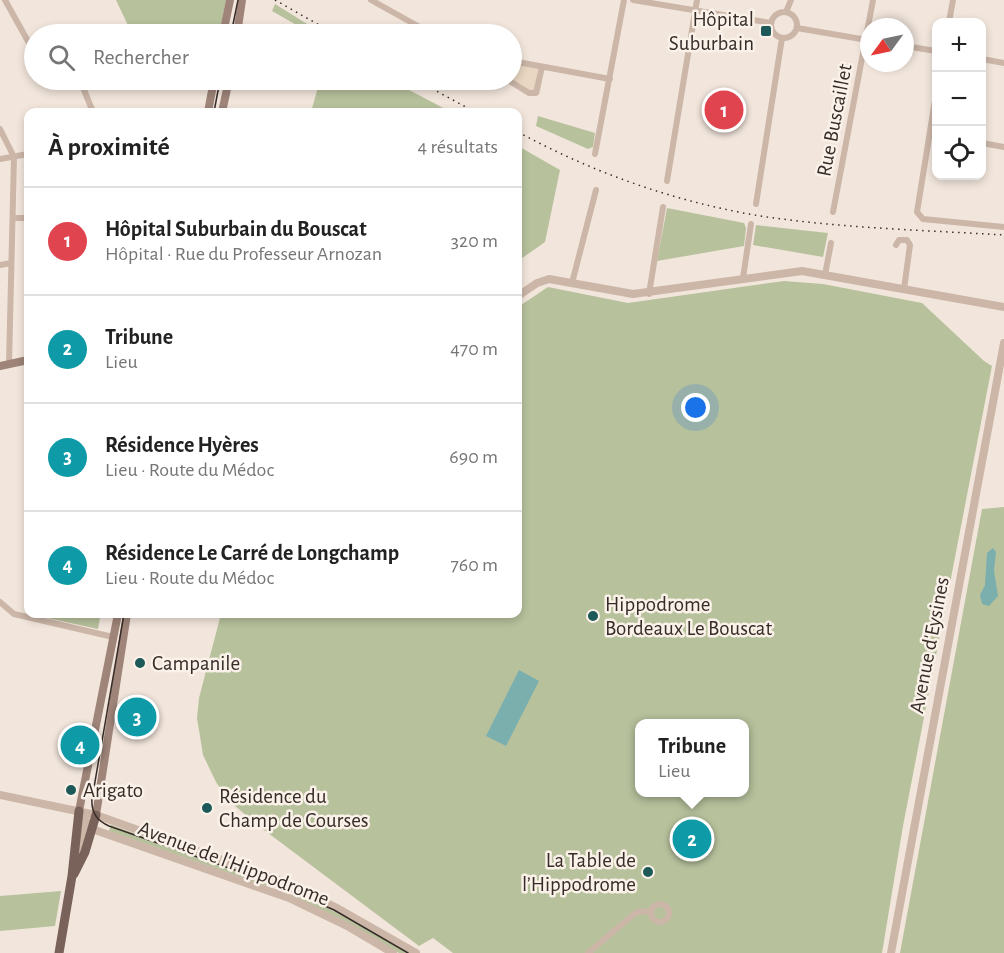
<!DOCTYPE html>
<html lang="fr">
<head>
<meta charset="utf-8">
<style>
  :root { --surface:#fff; --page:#f2f2f2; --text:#222; --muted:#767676; --line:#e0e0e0; --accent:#1d5959 }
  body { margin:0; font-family:"Alegreya Sans",sans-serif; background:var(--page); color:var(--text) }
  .controls { position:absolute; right:18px; top:18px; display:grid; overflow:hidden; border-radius:12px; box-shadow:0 3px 9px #0003 }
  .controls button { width:54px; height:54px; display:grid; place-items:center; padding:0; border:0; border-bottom:2px solid var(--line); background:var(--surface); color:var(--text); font:30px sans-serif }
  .compass { position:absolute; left:860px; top:18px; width:54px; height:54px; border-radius:50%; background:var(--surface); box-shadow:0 3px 9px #0003; rotate:237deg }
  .you { position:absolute; left:696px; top:408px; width:21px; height:21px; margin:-15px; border:4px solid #fff; border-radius:50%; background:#1a73e8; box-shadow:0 0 0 9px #1a73e833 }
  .badge { display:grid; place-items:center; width:39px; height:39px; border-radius:50%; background:var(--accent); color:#fff; font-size:20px; font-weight:700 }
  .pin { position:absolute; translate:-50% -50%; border:3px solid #fff; box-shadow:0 2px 6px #0006 }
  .popup { position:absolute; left:635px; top:719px; width:114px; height:78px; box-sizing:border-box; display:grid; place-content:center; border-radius:12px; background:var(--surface); filter:drop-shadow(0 2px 4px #0005); font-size:20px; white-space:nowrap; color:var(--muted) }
  .popup b { font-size:22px; color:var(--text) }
  .popup::after { content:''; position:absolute; left:50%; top:100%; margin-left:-12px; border:12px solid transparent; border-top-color:var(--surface) }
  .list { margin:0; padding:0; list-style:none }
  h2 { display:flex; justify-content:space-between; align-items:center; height:78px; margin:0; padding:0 24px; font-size:26px }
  h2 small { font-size:20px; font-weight:400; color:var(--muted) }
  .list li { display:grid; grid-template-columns:39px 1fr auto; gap:18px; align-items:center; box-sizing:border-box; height:108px; padding:0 24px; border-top:2px solid var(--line) }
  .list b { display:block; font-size:22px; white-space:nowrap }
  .list p { margin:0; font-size:20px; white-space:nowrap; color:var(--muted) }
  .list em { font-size:20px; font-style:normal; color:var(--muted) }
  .icon { flex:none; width:33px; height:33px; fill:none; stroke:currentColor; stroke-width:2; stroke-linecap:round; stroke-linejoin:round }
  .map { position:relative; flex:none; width:1004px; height:953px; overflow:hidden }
  .search { position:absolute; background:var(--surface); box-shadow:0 3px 9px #0003; left:24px; top:24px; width:498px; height:66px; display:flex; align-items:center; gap:15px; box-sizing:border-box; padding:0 21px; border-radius:33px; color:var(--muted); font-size:22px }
  .panel { position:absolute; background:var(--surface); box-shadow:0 3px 9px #0003; left:24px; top:108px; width:498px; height:510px; border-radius:12px }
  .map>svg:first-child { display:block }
  .green { fill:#b7c19c; fill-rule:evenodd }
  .plaza { fill:#ead7c3 }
  .water { fill:#7bafae }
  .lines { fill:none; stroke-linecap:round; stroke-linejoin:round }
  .minor { stroke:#cbb6a8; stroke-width:6 }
  .tertiary { stroke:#cbb6a8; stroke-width:8 }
  .secondary { stroke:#9e8479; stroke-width:8 }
  .primary { stroke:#796259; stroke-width:9 }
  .tram { stroke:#372c28; stroke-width:1.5 }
  .rail { stroke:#372c28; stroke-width:1.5; stroke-dasharray:1.5 4.5; stroke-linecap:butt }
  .poi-dot { fill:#1d5959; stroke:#faf1e9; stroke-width:2 }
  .labels { text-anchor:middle; stroke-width:5; stroke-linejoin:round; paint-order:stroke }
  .poi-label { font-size:21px; fill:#372c28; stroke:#faf1e9; text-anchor:start }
  .street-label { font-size:21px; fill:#372c28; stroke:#faf1e9 }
</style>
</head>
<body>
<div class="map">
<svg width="1004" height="953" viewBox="0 0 1004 953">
  <rect width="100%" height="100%" fill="#f2e6dc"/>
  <path class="green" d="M116 0H226L220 29 185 24 165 34H132Z
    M275 4 320 32 321 34H312L272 11Z
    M320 80H390L451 112H311Z
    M538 116 595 133 593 147 588 149 536 126Z
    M518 146 560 170 545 242 518 261Z
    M667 208 744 223 746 228 744 246 657 261Z
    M756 225 828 233 823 257 753 245Z
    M784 281 823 284 922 303 984 361 992 366 903 826 882 953H453L433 938 419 946 260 827 228 800 216 782 203 755 197 718 199 698 221 614H518V307L548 287 628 303ZM640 724H744V792H640Z
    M1004 507V953H900L982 509Z
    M29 614H74L100 618 98 629Z
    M111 825 268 880 266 886 109 831Z
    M294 890 411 953H399L339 918 292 896Z
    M61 891 55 926 0 931V896Z"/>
  <path class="plaza" d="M512 59 544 65 540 94 531 96 505 80H512Z"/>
  <path class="water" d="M993 548 996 552 994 571 998 596 989 606 982 604 980 595 985 585 987 553Z
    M519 670 539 681 506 746 486 736Z"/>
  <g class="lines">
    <path class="minor" d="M5 0 34 52
      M371 0 432 34
      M633 0 771 23
      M771 25a13 13 0 1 1 26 0a13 13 0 1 1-26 0Z
      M786 12 791 0
      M949 22 953 0
      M797 28 867 40
      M905 46 936 51
      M982 59 1004 63
      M512 61 610 79
      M80 80 93 112
      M508 80 529 93H536L542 67
      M936 94 917 212 923 219 1004 227
      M0 129 14 157 9 364
      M982 143 1004 147
      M595 154 624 0
      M0 159 28 154
      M667 181 697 0
      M756 204 782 38
      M833 212 873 0
      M13 218H28
      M896 245 899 240H907L910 245 904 289
      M0 265 11 263
      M825 275 831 243
      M743 278 751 224
      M572 283 596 190
      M649 294 663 207
      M0 602 14 614 113 637
      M81 817 84 828 81 857
      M651 913a9 9 0 1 1 18 0a9 9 0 1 1-18 0Z
      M588 953 634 914 640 911 651 912"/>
    <path class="tertiary" d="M518 296 537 283 549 279 633 294 802 271 1004 307
      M0 795 96 815 281 881 335 907 416 953
      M79 811 92 829 289 898 349 927 393 953
      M891 953 1004 343"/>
    <path class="secondary" d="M223 34 230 0
      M237 34 242 0
      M208 112 214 80
      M222 112 229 80
      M0 366 28 360
      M79 811 118 614
      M96 815 127 614"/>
    <path class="primary" d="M74 874 85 852 96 815
      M59 953 72 876 79 811"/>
    <path class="tram" d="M231 34 238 0
      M214 112 220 80
      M124 614 92 799C91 812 97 821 109 826L280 886 334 910 408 953"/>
    <path class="rail" d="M275 0 335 34
      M416 80 475 112
      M518 132C592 172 670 200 754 215 836 228 921 230 1004 235"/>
  </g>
  <g class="poi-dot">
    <rect x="760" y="25" width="12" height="12" rx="3"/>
    <circle cx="593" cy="616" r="6"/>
    <circle cx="140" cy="663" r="6"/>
    <circle cx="71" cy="790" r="6"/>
    <circle cx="207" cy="808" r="6"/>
    <circle cx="648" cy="872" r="6"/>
  </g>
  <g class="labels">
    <g class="poi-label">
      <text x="754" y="26" text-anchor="end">Hôpital<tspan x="754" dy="24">Suburbain</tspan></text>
      <text x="605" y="611">Hippodrome<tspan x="605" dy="24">Bordeaux Le Bouscat</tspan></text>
      <text x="152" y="670">Campanile</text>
      <text x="83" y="797">Arigato</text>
      <text x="219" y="803">Résidence du<tspan x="219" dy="24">Champ de Courses</tspan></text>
      <text x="636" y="867" text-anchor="end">La Table de<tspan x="636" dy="24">l’Hippodrome</tspan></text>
    </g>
    <g class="street-label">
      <text transform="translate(834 120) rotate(-79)" y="7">Rue Buscaillet</text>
      <text transform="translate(929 645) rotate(-79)" y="7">Avenue d'Eysines</text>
      <text transform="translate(234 863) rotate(21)" y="7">Avenue de l'Hippodrome</text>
    </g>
  </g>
</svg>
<div class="controls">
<button>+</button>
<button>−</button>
<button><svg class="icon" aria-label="locate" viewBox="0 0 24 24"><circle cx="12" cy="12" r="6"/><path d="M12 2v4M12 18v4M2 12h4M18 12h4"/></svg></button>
</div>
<svg class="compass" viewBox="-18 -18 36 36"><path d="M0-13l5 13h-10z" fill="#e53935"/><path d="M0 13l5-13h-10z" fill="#767676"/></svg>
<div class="you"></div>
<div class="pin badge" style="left:724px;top:110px;background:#e0444e">1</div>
<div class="pin badge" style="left:692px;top:839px;background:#0f9aa8">2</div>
<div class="popup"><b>Tribune</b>Lieu</div>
<div class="pin badge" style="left:137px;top:717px;background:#0f9aa8">3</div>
<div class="pin badge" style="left:80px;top:745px;background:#0f9aa8">4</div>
<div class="search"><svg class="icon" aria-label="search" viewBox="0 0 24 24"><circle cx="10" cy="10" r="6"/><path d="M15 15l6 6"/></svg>Rechercher</div>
<section class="panel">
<h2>À proximité<small>4 résultats</small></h2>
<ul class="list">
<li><span class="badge" style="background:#e0444e">1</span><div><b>Hôpital Suburbain du Bouscat</b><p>Hôpital · Rue du Professeur Arnozan</p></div><em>320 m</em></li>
<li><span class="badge" style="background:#0f9aa8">2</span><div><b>Tribune</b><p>Lieu</p></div><em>470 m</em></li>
<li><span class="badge" style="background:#0f9aa8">3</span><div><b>Résidence Hyères</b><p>Lieu · Route du Médoc</p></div><em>690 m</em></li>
<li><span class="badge" style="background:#0f9aa8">4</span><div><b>Résidence Le Carré de Longchamp</b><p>Lieu · Route du Médoc</p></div><em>760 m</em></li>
</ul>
</section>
</div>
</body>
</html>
